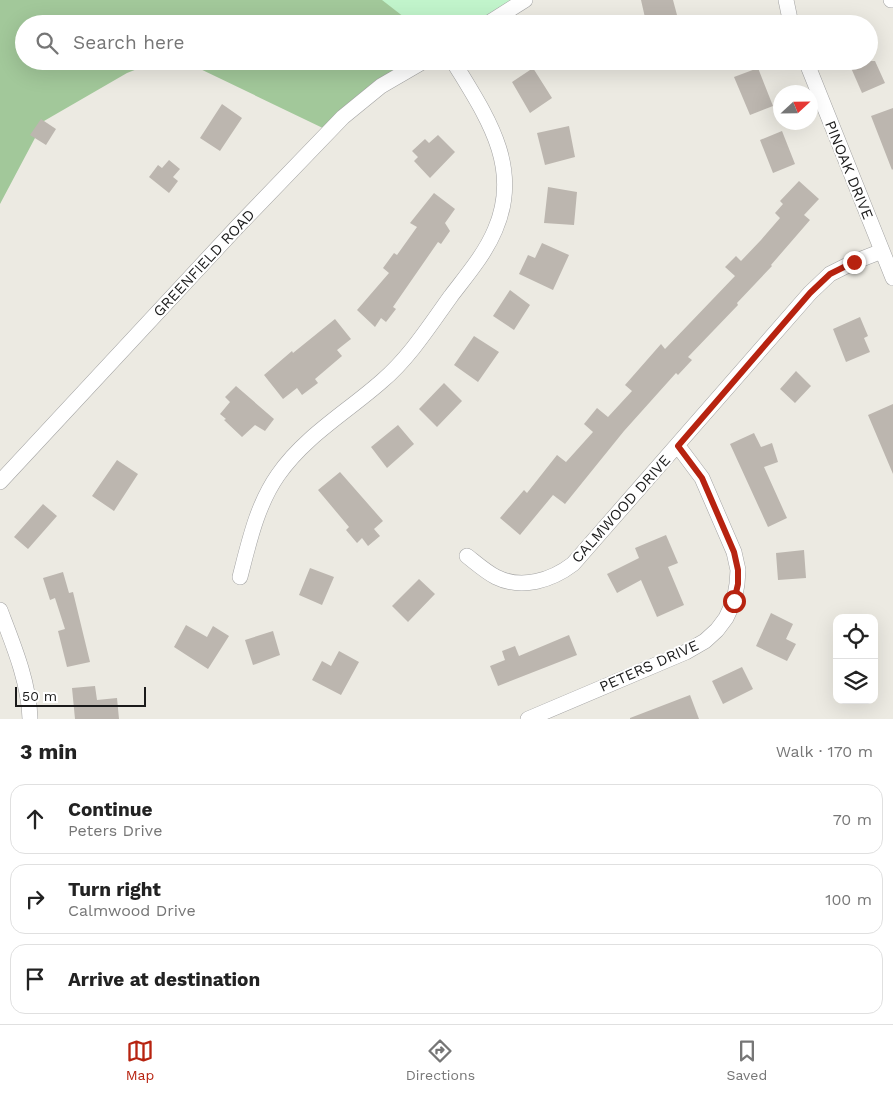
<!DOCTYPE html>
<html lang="en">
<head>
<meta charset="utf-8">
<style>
  :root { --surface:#fff; --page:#f2f2f2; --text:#222; --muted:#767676; --line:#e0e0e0; --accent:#b72310 }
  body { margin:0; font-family:"Work Sans",sans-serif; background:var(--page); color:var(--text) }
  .controls { position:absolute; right:15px; bottom:15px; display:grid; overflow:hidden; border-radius:10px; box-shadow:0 5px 20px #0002 }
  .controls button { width:45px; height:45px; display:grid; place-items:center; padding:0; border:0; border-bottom:1px solid var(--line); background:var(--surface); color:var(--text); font:25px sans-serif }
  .compass { position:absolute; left:773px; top:85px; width:45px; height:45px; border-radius:50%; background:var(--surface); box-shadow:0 5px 20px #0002; rotate:68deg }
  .scale { position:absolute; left:15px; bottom:12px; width:131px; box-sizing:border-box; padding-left:5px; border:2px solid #1b1b1b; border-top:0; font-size:14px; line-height:18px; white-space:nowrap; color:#1b1b1b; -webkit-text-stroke:4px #fff; paint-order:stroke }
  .stop { position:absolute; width:15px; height:15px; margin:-11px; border:4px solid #b72310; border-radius:50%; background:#fff }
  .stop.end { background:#b72310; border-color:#fff; box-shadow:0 1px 5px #0008 }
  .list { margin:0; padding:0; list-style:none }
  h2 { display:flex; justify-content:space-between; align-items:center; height:65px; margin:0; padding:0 20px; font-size:21px }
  h2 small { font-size:16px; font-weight:400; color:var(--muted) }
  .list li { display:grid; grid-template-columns:32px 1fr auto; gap:15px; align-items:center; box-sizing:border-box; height:70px; margin:0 10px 10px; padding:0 10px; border:1px solid var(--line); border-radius:15px }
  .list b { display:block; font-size:19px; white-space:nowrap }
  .list p { margin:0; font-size:16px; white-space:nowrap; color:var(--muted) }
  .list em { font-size:16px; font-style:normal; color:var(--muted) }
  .icon { flex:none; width:28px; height:28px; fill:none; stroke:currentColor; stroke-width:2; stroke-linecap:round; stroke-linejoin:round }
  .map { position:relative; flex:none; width:893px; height:719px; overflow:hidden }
  .search { position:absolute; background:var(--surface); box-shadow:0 5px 20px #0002; left:15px; right:15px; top:15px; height:55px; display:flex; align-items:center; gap:12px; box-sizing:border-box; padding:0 18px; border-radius:28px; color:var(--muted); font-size:19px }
  .sheet { height:305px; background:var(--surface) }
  nav { display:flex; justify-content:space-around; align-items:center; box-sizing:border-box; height:70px; border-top:1px solid var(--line); background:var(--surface); font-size:14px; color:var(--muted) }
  nav a { display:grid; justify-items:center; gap:2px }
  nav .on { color:var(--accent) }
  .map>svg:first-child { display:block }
  .forest { fill:#a2c89a }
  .park { fill:#c1f4cb }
  .building { fill:#bcb6af }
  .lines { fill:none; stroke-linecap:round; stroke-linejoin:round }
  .minor-casing { stroke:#a2a2a2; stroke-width:16 }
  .minor { stroke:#fff; stroke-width:15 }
  .route { stroke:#b72310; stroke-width:6 }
  .labels { text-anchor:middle; stroke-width:4; stroke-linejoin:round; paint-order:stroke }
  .street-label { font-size:15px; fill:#1b1b1b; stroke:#fff }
</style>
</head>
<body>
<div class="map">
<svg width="893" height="719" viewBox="0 0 893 719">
  <rect width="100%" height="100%" fill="#eceae2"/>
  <path class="forest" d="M0 0H525L487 24H24V61H424L329 131 194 66 155 62 127 73 44 121 0 204Z"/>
  <path class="park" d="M382 0H526L487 24H413Z"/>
  <path class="building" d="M641 0H673L677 15 646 22Z
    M848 61H875L885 83 862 93Z
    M533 68 552 98 530 113 512 82Z
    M758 68 773 106 750 115 734 77Z
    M222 104 242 118 220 151 200 138Z
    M893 108V169L892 170 871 116Z
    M41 119 56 129 46 145 30 135Z
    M569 126 575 157 545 165 537 133Z
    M782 131 795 164 773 173 760 140Z
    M438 135 455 152 430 178 414 161 418 157 412 151 425 139 429 143Z
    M169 160 180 169 173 177 178 181 169 193 149 177 158 165 162 168Z
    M799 181 819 199 804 215 810 220 771 265 772 266 737 303 738 305 688 357 692 360 678 375 676 373 624 431 565 504 553 495 520 535 500 518 524 490 527 493 557 455 566 462 593 432 584 424 597 408 608 417 632 391 625 385 661 344 665 349 735 276 725 267 736 256 741 261 761 240 780 218 775 213 783 204 780 201Z
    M548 187 577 192 574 225 544 223Z
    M434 193 455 209 445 223 450 231 441 244 438 242 393 307 396 309 386 322 381 318 375 327 357 310 389 273 383 268 394 253 397 255 417 227 410 223Z
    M542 243 569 255 553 290 519 274 528 255 535 258Z
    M510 290 530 305 514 330 493 316Z
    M860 317 868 336 864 338 870 352 846 362 833 329Z
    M335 319 351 339 337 350 342 356 315 379 318 383 302 395 297 388 283 399 264 375 292 351 293 353Z
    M474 336 499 352 478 382 454 365Z
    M796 371 811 386 795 403 780 389Z
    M444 383 462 401 437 427 419 409Z
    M236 386 274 419 265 431 255 425 242 437 224 420 226 419 220 414 230 402 225 397Z
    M893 404V474L868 415Z
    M398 425 414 444 387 468 371 447Z
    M754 433 761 447 772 443 778 462 764 467 787 518 768 527 730 444Z
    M117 460 138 474 114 511 92 496Z
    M340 472 383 521 374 529 380 536 368 546 362 538 357 543 346 530 349 527 318 490Z
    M43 504 57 516 28 549 14 537Z
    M666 535 678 563 668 567 684 605 657 617 641 580 617 593 607 574 639 558 635 548Z
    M804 550 806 578 778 580 776 553Z
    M310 568 334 577 322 605 299 595Z
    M63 572 69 593 73 592 90 662 67 667 58 631 65 629 55 598 50 600 43 578Z
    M419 579 435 594 408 622 392 606Z
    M771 613 793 624 786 639 796 644 787 661 756 646Z
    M186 625 207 637 213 626 229 636 208 669 174 647Z
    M273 631 280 655 253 665 245 640Z
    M569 635 577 655 498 686 490 666 505 660 502 651 515 646 519 656Z
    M339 651 359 662 341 695 312 680 322 661 331 666Z
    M742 667 753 689 723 704 712 681Z
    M95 686 97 700 117 698 119 719H75L72 688Z
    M690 695 699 719H630V718Z"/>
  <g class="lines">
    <g class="minor-casing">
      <path id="minor" d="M786 0 791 24
        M891 0H893
        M487 24 525 0
        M806 61 893 278
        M0 482 237 227 343 117 381 86 424 61
        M467 556C476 563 486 572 496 577 522 590 552 580 573 564L810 293 830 274 854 262 882 251
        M240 577C249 542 257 505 278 475 305 436 347 412 382 381 410 357 430 325 451 296 467 275 485 254 495 230 523 166 485 114 453 61
        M0 610C13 644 29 682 30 719
        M528 719 686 652 705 641 717 630 726 618 734 601 737 584 738 570 734 552 702 478 678 446"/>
    </g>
    <use href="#minor" class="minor"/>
  </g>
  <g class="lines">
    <path class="route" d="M734 601 738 584V570L734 552 702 478 678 446 810 293 830 274 854 262"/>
  </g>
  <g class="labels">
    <g class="street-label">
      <text transform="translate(849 170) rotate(68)" y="5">PINOAK DRIVE</text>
      <text transform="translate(204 263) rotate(-47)" y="5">GREENFIELD ROAD</text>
      <text transform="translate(621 509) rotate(-48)" y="5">CALMWOOD DRIVE</text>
      <text transform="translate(649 666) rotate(-24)" y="5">PETERS DRIVE</text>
    </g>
  </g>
</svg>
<div class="controls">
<button><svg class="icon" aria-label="locate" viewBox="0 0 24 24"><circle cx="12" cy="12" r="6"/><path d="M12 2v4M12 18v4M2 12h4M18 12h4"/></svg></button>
<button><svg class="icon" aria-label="layers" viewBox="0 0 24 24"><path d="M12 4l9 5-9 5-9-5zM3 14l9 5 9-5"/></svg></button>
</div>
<svg class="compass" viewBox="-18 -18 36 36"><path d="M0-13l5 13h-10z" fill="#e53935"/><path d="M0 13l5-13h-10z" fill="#767676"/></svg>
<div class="scale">50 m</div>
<div class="stop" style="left:734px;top:601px"></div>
<div class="stop end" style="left:854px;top:262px"></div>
<div class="search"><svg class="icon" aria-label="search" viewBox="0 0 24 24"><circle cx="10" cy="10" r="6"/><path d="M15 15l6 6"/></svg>Search here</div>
</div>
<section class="sheet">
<h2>3 min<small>Walk · 170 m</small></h2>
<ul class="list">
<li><svg class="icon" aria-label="ahead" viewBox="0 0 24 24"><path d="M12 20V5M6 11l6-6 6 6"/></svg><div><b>Continue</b><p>Peters Drive</p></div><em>70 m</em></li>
<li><svg class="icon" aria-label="right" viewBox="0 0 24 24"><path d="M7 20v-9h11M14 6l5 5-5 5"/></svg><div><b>Turn right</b><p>Calmwood Drive</p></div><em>100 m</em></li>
<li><svg class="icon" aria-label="arrive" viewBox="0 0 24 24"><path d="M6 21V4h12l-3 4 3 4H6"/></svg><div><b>Arrive at destination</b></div></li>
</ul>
</section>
<nav>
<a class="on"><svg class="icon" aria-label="map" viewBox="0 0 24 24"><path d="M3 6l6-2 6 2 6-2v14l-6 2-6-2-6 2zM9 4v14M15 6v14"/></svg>Map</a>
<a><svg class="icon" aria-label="directions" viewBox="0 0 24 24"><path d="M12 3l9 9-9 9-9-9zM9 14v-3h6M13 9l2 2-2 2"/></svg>Directions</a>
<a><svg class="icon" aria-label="saved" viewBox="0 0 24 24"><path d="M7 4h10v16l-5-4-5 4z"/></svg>Saved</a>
</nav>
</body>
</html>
